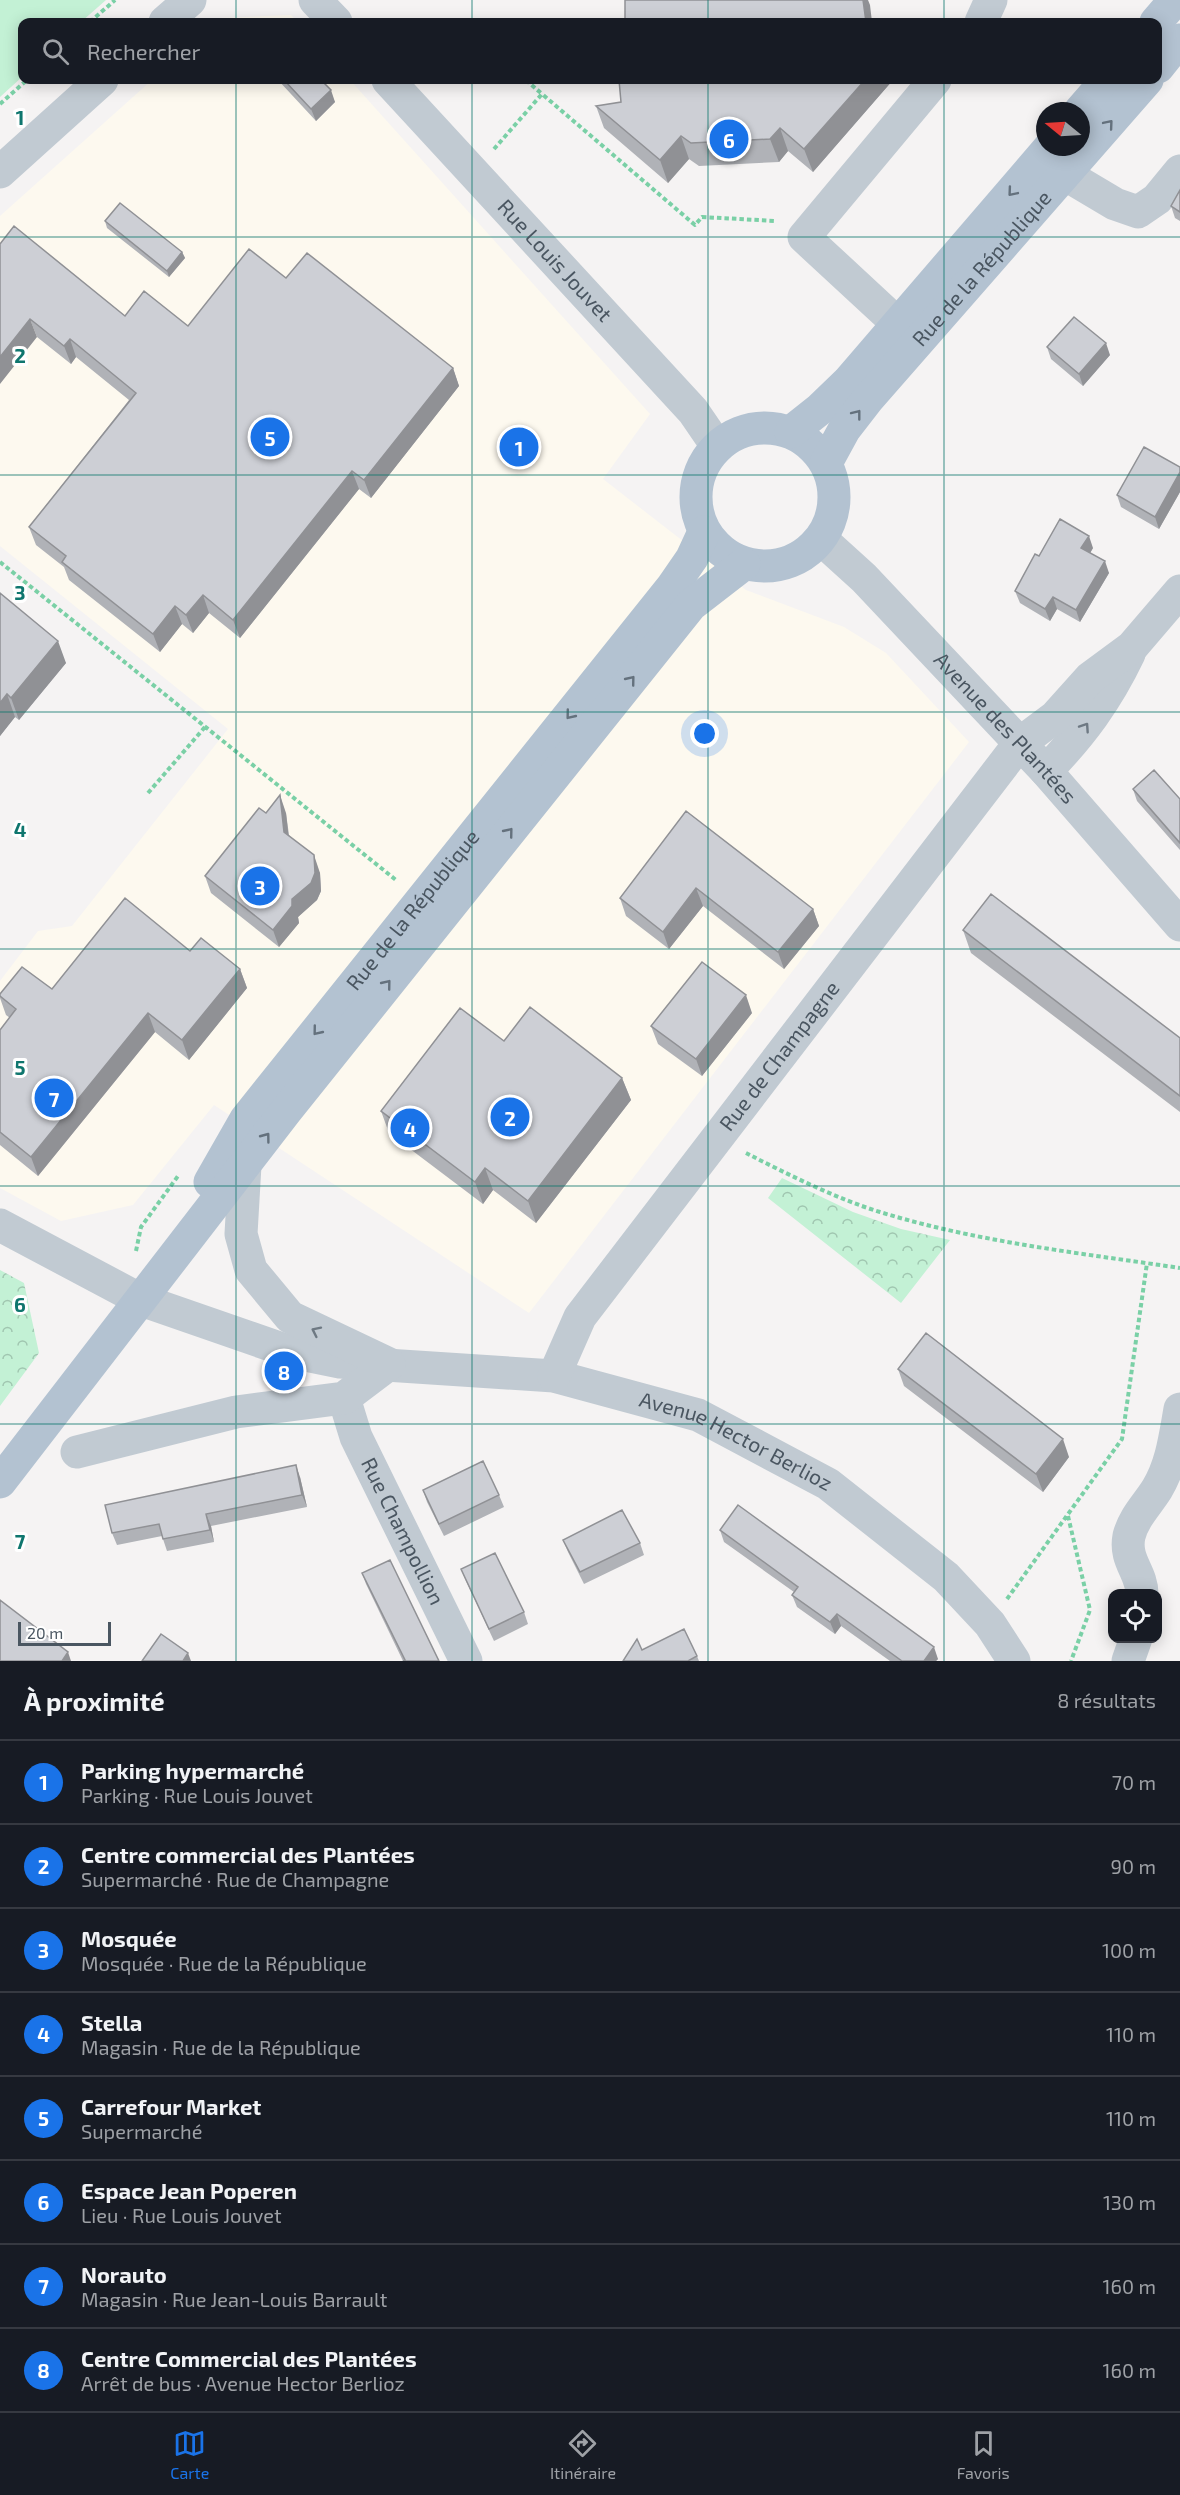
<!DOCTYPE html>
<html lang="fr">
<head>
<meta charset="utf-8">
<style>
  :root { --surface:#171b24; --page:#20242c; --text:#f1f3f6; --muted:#9ea1a6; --line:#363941; --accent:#1a73e8 }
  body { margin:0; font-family:"Exo 2",sans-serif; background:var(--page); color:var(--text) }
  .controls { position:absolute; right:18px; bottom:18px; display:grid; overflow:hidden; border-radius:12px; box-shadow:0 3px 15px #0003 }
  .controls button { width:54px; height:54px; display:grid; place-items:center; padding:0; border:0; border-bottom:2px solid var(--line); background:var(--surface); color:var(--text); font:30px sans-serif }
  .compass { position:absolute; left:1036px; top:102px; width:54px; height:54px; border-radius:50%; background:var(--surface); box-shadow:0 3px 15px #0003; rotate:288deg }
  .scale { position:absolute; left:18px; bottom:15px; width:93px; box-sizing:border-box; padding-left:6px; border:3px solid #4a5661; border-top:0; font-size:16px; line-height:21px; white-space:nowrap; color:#4a5661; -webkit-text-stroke:4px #fff; paint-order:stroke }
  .you { position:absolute; left:705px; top:734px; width:21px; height:21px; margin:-15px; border:4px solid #fff; border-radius:50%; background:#1a73e8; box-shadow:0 0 0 9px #1a73e833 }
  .badge { display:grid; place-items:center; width:39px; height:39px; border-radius:50%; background:var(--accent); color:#fff; font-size:20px; font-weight:700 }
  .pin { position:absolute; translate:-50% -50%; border:3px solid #fff; box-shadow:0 2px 6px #0006 }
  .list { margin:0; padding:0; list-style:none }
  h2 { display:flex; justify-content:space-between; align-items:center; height:78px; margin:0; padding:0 24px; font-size:26px }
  h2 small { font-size:20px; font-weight:400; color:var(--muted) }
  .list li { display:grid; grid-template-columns:39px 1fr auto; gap:18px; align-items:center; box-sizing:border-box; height:84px; padding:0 24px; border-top:2px solid var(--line) }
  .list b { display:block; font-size:22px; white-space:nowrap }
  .list p { margin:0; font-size:20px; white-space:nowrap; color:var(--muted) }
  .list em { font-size:20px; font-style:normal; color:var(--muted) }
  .icon { flex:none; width:33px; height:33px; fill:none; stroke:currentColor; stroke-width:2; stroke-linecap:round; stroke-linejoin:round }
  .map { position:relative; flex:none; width:1180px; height:1661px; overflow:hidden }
  .search { position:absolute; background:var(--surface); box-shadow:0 3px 15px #0003; left:18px; right:18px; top:18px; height:66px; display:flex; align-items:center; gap:15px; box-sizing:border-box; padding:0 21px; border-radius:12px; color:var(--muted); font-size:22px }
  .sheet { height:750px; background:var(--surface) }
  nav { display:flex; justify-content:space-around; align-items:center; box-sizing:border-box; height:84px; border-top:2px solid var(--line); background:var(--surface); font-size:16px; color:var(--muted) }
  nav a { display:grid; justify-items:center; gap:3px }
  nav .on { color:var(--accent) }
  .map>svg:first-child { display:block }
  .commercial { fill:#fdf9ef }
  .grass { fill:#c3f1d5 }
  .park { fill:url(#park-crowns) }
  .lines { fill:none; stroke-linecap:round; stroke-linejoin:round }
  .path { stroke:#7ad0a6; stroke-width:4; stroke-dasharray:4.5 3; stroke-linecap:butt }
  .minor { stroke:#c1cad2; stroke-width:33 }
  .major { stroke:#b3c2d1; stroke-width:33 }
  .wall { fill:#b0b2b7 }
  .shaded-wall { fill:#909195 }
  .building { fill:#cdcfd5; stroke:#909195; stroke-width:1.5 }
  .oneway { stroke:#64717d }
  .oneway2 { stroke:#6e7983 }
  .grid { fill:none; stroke:#0f766e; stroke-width:1.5; stroke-opacity:0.55 }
  .labels { text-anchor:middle; stroke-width:6; stroke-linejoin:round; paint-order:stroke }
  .street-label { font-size:21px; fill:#4a5661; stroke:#fff }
  .grid-label { font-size:20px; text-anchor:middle; font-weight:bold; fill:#0f766e; stroke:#fff; stroke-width:6; stroke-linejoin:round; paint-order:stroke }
</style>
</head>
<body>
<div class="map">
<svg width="1180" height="1661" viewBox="0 0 1180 1661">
  <defs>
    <pattern id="park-crowns" width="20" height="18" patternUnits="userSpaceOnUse" patternTransform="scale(1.5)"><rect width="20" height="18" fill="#c3f1d5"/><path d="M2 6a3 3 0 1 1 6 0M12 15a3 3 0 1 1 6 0" fill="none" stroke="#a0c6b0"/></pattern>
  </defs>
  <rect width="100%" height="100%" fill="#f5f3f3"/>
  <path class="commercial" d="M291 15 298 22H216L220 18Z
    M152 80H350L650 414 603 479 746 590 844 627 886 653 969 742 529 1313 214 1105 133 1205 61 1221 0 1188V981L38 931 72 926 228 729 0 546V216Z"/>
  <path class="grass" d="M0 0H106L81 22H22V77L0 97Z"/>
  <path class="park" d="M782 1178 853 1212 901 1229 950 1240 901 1303 768 1198Z
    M0 1270 24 1283 39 1353 0 1406Z"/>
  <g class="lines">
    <path class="path" d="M90 22 115 0
      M526 80 542 94
      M0 104 27 80
      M494 149 542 94 695 225 702 217 776 221
      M0 562 396 880
      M148 793 205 727
      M746 1153C787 1174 837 1199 880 1212 977 1242 1080 1253 1180 1268
      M136 1251 141 1227 178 1176
      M1068 1516 1090 1610 1071 1661
      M1007 1599 1122 1439 1147 1263"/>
    <g class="minor">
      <path d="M315 0 336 22"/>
      <path d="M165 22 190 0"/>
      <path d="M981 22 991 0"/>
      <path id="s1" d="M388 80 693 411 717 446"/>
      <path d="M1041 160 1115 204 1138 212 1157 199 1180 171"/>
      <path d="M0 172 102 80"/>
      <path d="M898 324 804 237 935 80"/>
      <path id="s2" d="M821 539 864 578 1046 771 1180 925"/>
      <path d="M1046 771C1082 734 1107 700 1129 654"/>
      <path id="s3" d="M0 1225 141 1300 291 1352 340 1362 554 1376 698 1415 828 1484 946 1577 990 1624 1014 1661"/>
      <path id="s4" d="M554 1376 580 1317 1019 744 1055 717 1090 678 1132 647 1180 591"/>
      <path id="s5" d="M344 1398 356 1437 466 1661"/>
      <path d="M77 1452 236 1412 344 1398 389 1364 290 1317 251 1270 241 1234 245 1165"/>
      <path d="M1142 1594C1142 1572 1124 1561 1129 1536 1134 1517 1147 1505 1157 1489 1172 1464 1175 1437 1180 1409"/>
      <path d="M1128 1661 1136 1638"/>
    </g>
    <g class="major">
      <path d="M1156 22 1175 0"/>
      <path d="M1158 67 1180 40"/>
      <path d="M1080 111 1107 80"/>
      <circle cx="765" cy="497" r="69"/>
      <path d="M791 432 820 409 848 382 1050 147"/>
      <path id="s6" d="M826 463 844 430 868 399 1147 80"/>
      <path id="s7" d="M210 1182 246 1119 672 587 692 558 704 532"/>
      <path d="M0 1482 286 1111 691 605 744 564"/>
    </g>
  </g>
  <path class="wall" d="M278 80H321L335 102 316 121Z
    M619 80H893L813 172 788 151 779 162 699 166 689 159 668 183 604 128 596 106 621 102Z
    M1180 190V221L1175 218 1171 206Z
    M105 221 182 252 185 258 169 277 107 228Z
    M0 244 125 316 188 326 286 278 453 368 459 386 371 498 359 489 240 638 209 613 193 633 182 624 160 652 69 580 64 567 36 545 29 527 129 400 76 357 71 364 37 337Z
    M1047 347 1110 355 1083 386 1051 359Z
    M1180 467V492L1159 529 1121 507 1117 495Z
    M1093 548 1090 553 1109 573 1080 622 1057 609 1050 621 1020 603 1015 591 1039 556Z
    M0 593 66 663 19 720 15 717 0 736Z
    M1133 789 1180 799V850L1137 801Z
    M686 811 813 909 819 926 784 969 703 906 669 949 626 916 620 898Z
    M266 813H286L289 835 320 873 321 891 317 900 298 917 299 923 279 947 211 893 205 876Z
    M963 930 1180 1038V1112L971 953Z
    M190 951 240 969 247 988 189 1060 155 1032 38 1176 0 1145V1030L10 1018 6 1015 0 998V994L52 989Z
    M752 1013 702 1076 658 1044 651 1026Z
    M622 1078 631 1100 536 1223 493 1190 483 1204 389 1133 381 1111Z
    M898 1369 1069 1457 1043 1492 904 1386Z
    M300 1477 307 1507 211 1526 214 1542 167 1551 162 1536 117 1545 112 1533Z
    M423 1490 499 1495 504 1507 444 1536 427 1502Z
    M720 1530 938 1659 936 1661H890L841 1626 835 1634 797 1607 792 1595 794 1592 724 1542Z
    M563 1540 640 1543 644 1555 584 1584 568 1552Z
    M461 1569 524 1612 528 1624 494 1641 466 1581Z
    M362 1573 439 1661H403L366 1584Z
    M642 1650 697 1656 699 1661H623Z"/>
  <path class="shaded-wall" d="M863 0H868L870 5 872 22H866Z
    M865 80H893L813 172 804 149Z
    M331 90 335 102 316 121 311 109Z
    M780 128 788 151 779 162 770 139Z
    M681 136 689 159 668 183 660 160Z
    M182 252 185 258 169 277 167 271Z
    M30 319 37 337 0 384V357Z
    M70 339 76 357 71 364 64 346Z
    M1106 343 1110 355 1083 386 1079 374Z
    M453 368 459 386 371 498 364 480Z
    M352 471 359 489 240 638 233 620Z
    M1180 472V492L1159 529 1155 517Z
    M1089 536 1093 548 1086 560 1081 548Z
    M1105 561 1109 573 1080 622 1076 610Z
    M203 595 209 613 193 633 186 615Z
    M1053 597 1057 609 1050 621 1045 609Z
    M175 606 182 624 160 652 153 634Z
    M58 641 66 663 19 720 11 698Z
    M7 694 15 717 0 736V703Z
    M280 795 286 813 290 849 284 832Z
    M314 855 320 873 321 891 317 900 298 917 299 923 279 947 273 930 292 899Z
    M696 888 703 906 669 949 663 932Z
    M813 909 819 926 784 969 778 952Z
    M240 969 247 988 189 1060 182 1040Z
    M746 995 752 1013 702 1076 696 1059Z
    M148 1013 155 1032 38 1176 31 1157Z
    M622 1078 631 1100 536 1223 528 1201Z
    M485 1168 493 1190 483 1204 475 1182Z
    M1063 1439 1069 1457 1043 1492 1036 1474Z
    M296 1465 300 1477 307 1507 302 1495Z
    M206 1514 211 1526 214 1542 210 1530Z
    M837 1614 841 1626 835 1634 830 1622Z
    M934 1647 938 1659 936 1661H924Z
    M68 1652 71 1661H62Z
    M188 1653 191 1661H183Z"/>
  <path class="building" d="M625 0H863L866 22H625Z
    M284 80H321L331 90 311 109Z
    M619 80H865L804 149 780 128 770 139 691 143 681 136 660 160 596 106 621 102Z
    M1180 190V212L1171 206Z
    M120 203 182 252 167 271 105 221Z
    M14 226 125 316 144 291 188 326 249 249 286 278 307 253 453 368 364 480 352 471 233 620 203 595 186 615 175 606 153 634 62 562 66 556 29 527 136 393 70 339 64 346 30 319 0 357V244Z
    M1074 317 1106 343 1079 374 1047 347Z
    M1144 447 1180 467V472L1155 517 1117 495Z
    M1060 519 1089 536 1081 548 1105 561 1076 610 1053 597 1045 609 1015 591 1035 554 1039 556Z
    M0 593 58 641 11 698 7 694 0 703Z
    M1154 770 1180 799V843L1133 789Z
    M280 795 284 832 314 855 315 873 311 883 292 899V906L273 930 205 876 259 808 266 813Z
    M686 811 813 909 778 952 696 888 663 932 620 898Z
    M991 894 1180 1038V1096L963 930Z
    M125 898 190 951 201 938 240 969 182 1040 148 1013 31 1157 0 1132V1030L16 1009 0 996V994L22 967 52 989Z
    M702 962 746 995 696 1059 651 1026Z
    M530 1007 622 1078 528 1201 485 1168 475 1182 381 1111 460 1008 504 1041Z
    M926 1333 1063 1439 1036 1474 898 1369Z
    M483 1461 499 1495 439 1524 423 1490Z
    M296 1465 302 1495 206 1514 210 1530 163 1539 159 1524 112 1533 105 1505Z
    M738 1505 934 1647 924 1661H902L837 1614 830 1622 792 1595 798 1587 720 1530Z
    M622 1510 640 1543 580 1572 563 1540Z
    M495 1553 524 1612 489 1629 461 1569Z
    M390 1560 439 1661H403L405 1660 362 1573Z
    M0 1600 68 1652 62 1661H0Z
    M684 1629 697 1656 688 1661H623L637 1639 642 1650Z
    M161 1634 188 1653 183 1661H142Z"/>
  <defs><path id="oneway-chevron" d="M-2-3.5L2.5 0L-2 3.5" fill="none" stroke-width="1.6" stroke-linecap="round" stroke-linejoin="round" transform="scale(1.5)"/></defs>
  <g class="oneway">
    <use href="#oneway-chevron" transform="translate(1109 124) rotate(-50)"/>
    <use href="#oneway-chevron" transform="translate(1012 192) rotate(130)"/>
    <use href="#oneway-chevron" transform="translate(857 414) rotate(-52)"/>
    <use href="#oneway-chevron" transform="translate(631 680) rotate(-51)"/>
    <use href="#oneway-chevron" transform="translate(570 715) rotate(129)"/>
    <use href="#oneway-chevron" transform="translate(509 832) rotate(-51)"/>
    <use href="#oneway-chevron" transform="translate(387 984) rotate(-51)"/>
    <use href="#oneway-chevron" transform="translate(317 1031) rotate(129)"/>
    <use href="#oneway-chevron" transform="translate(266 1137) rotate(-53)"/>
  </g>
  <g class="oneway2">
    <use href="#oneway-chevron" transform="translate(1085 727) rotate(-56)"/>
    <use href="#oneway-chevron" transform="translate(316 1331) rotate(-154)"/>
  </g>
  <path class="grid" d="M236 0V22M472 0V22M708 0V22M944 0V22M236 80V1661M472 80V1661M708 80V1661M944 80V1661M0 237H1180M0 475H1180M0 712H1180M0 949H1180M0 1186H1180M0 1424H1180"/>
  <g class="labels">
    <g class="street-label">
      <text dy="7" stroke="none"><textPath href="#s1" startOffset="246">Rue Louis Jouvet</textPath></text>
      <text dy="7" stroke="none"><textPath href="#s6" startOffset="250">Rue de la République</textPath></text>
      <text dy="7" stroke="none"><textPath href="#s2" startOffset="264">Avenue des Plantées</textPath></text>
      <text dy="7" stroke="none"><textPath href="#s7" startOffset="340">Rue de la République</textPath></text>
      <text dy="7" stroke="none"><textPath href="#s4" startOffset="393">Rue de Champagne</textPath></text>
      <text dy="7" stroke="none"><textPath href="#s3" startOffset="777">Avenue Hector Berlioz</textPath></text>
      <text dy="7" stroke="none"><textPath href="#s5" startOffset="146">Rue Champollion</textPath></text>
    </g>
  </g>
  <g class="grid-label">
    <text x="20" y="125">1</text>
    <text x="20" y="363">2</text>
    <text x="20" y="600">3</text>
    <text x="20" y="837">4</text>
    <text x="20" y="1075">5</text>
    <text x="20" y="1312">6</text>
    <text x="20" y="1549">7</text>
  </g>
</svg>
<div class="controls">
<button><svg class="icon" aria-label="locate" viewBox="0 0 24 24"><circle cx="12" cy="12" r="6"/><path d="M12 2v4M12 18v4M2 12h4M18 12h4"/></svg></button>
</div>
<svg class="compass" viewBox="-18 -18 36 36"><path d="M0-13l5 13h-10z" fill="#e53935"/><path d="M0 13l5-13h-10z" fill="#9ea1a6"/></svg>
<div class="scale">20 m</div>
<div class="you"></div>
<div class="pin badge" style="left:519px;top:447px">1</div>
<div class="pin badge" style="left:510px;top:1117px">2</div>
<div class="pin badge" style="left:260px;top:886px">3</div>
<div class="pin badge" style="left:410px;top:1128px">4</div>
<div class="pin badge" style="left:270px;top:437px">5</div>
<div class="pin badge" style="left:729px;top:139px">6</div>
<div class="pin badge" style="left:54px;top:1098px">7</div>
<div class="pin badge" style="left:284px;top:1371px">8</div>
<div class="search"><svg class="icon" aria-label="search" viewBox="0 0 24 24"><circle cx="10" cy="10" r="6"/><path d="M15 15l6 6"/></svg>Rechercher</div>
</div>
<section class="sheet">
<h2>À proximité<small>8 résultats</small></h2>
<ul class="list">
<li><span class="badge">1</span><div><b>Parking hypermarché</b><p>Parking · Rue Louis Jouvet</p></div><em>70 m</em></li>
<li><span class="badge">2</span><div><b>Centre commercial des Plantées</b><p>Supermarché · Rue de Champagne</p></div><em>90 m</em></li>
<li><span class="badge">3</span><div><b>Mosquée</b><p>Mosquée · Rue de la République</p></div><em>100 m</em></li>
<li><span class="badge">4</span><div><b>Stella</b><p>Magasin · Rue de la République</p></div><em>110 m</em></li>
<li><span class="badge">5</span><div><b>Carrefour Market</b><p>Supermarché</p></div><em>110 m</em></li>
<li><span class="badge">6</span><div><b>Espace Jean Poperen</b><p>Lieu · Rue Louis Jouvet</p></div><em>130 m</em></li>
<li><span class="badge">7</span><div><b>Norauto</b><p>Magasin · Rue Jean-Louis Barrault</p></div><em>160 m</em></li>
<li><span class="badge">8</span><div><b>Centre Commercial des Plantées</b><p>Arrêt de bus · Avenue Hector Berlioz</p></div><em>160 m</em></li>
</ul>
</section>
<nav>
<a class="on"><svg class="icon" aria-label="map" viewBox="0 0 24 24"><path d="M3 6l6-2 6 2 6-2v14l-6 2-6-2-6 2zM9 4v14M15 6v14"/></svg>Carte</a>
<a><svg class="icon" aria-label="directions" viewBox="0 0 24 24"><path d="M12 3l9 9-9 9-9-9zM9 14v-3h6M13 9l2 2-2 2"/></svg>Itinéraire</a>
<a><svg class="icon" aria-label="saved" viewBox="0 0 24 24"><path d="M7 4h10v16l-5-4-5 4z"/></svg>Favoris</a>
</nav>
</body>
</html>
